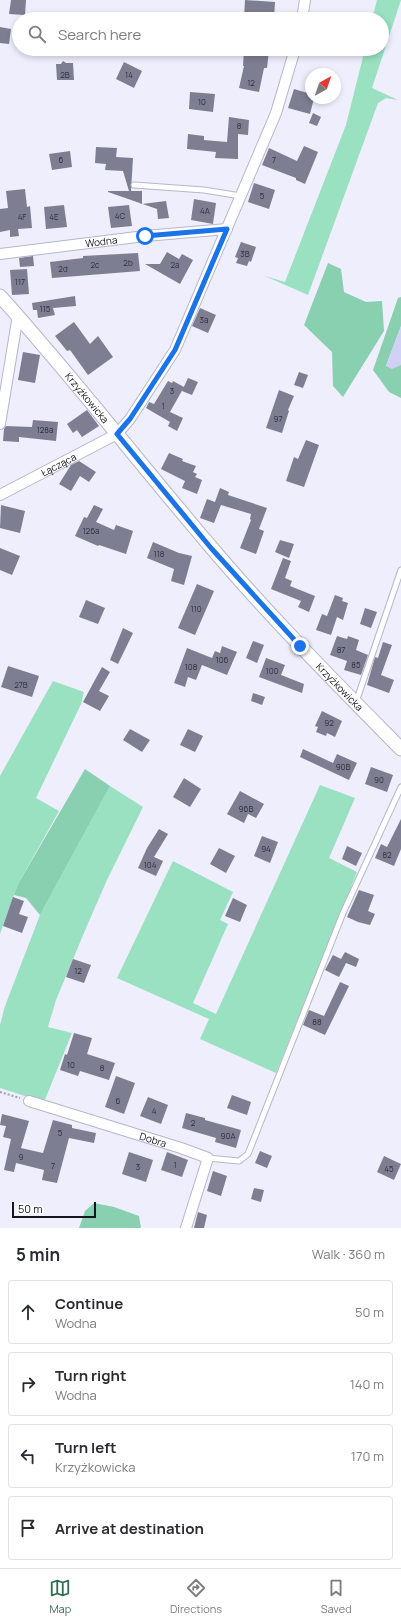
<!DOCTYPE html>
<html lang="en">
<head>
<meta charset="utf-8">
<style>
  :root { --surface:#fff; --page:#f7f7f7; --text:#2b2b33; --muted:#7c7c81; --line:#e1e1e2; --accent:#336c54 }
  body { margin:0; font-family:Manrope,sans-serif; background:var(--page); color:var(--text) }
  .compass { position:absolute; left:305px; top:68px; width:36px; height:36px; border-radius:50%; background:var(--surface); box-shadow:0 2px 6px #0003; rotate:40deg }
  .scale { position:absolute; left:12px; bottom:10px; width:84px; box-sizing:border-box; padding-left:4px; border:2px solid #15151d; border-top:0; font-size:11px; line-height:14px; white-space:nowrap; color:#15151d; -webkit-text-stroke:3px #fff; paint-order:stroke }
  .stop { position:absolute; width:12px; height:12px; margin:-9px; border:3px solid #1a73e8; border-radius:50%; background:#fff }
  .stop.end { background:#1a73e8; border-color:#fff; box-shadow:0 1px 4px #0008 }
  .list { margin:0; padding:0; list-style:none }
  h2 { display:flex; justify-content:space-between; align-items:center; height:52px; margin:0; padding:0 16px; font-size:17px }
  h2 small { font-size:13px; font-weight:400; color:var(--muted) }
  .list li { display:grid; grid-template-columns:26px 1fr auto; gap:12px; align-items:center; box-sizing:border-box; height:64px; margin:0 8px 8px; padding:0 8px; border:1px solid var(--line); border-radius:4px }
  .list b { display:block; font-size:15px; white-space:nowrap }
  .list p { margin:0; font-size:13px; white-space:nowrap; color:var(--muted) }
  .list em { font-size:13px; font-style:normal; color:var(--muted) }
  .icon { flex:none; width:22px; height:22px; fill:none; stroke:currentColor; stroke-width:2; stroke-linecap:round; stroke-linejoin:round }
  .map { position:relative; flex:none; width:401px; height:1228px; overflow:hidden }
  .search { position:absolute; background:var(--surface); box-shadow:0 2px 6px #0003; left:12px; right:12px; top:12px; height:44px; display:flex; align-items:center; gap:10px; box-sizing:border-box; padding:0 14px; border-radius:22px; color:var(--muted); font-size:15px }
  .sheet { height:340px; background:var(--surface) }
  nav { display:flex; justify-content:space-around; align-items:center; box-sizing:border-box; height:56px; border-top:1px solid var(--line); background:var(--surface); font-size:11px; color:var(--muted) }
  nav a { display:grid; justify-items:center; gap:2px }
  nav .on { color:var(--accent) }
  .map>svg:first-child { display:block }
  .green { fill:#99e1c0 }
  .forest { fill:#88d0af }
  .water { fill:#d1d1f7 }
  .building { fill:#7e7e93 }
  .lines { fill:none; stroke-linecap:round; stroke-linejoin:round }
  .service-casing { stroke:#b6b6cc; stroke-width:7 }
  .minor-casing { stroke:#b6b6cc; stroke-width:12 }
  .tertiary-casing { stroke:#b6b6cc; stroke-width:15 }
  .path { stroke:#9e9eaa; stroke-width:2; stroke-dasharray:2 2; stroke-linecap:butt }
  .service { stroke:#fff; stroke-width:5 }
  .minor { stroke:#fff; stroke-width:10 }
  .tertiary { stroke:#fff; stroke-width:13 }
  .route { stroke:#1a73e8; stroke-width:5 }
  .labels { text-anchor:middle; stroke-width:4; stroke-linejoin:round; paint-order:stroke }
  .number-label { font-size:8px; fill:#2f2f3a }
  .street-label { font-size:10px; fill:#15151d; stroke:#fff }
</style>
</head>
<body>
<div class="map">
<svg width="401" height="1228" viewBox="0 0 401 1228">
  <rect width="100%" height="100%" fill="#eeeefc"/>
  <path class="green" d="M377 0H401L372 88 398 100 386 98 378 103 308 295 265 276 285 282 346 125 365 49H382V19H372Z
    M53 681 84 692 81 704 36 798 59 811 18 884 0 934V776Z
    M320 785 355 798 329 858 357 872 276 1073 200 1039 209 1019 117 978 173 861 233 892 220 920 228 924 193 1003 216 1014Z
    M110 786 143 807 107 880 86 928 56 1000 48 1027 72 1033 44 1102 0 1088V1025L5 1006 40 915Z"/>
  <path class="forest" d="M328 263 341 269 344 292 366 302 382 301 384 331 343 397 333 386 332 352 304 325Z
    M401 297V326L386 366 401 365V398L389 392 373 370 398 298Z
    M85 769 110 786 40 915 26 898 14 895 18 884Z
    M94 1203 114 1207 139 1216 141 1228H79L85 1211Z"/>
  <path class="water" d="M401 326V365L392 369 386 366Z"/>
  <path class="building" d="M11 0H26L25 15 9 14Z
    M245 0 275 2 274 19H244Z
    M0 27 11 29 9 44 0 43Z
    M244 49 269 50 267 68H264L259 92 239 88 244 66H243Z
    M63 61 66 63H73L74 80H57L56 64H61Z
    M124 62 142 71 134 88 116 79Z
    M294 89 311 94V98H314L310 114 288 108Z
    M190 92 215 94 213 112 189 109Z
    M313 113 321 117 317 126 309 123Z
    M229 117 249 120 248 135 238 134V159L215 158 216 152 187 149 188 134 204 136V140L227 142Z
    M304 146 318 152 305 184 296 180V178L262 165 269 148 297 161Z
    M96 147 117 148 116 157 133 158 131 191H142V204L166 201 169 218 158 219 157 209 108 192V191H129L123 171 105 170 106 164 95 163Z
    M70 151 72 167 52 170 49 154Z
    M254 183 275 190 269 209 248 202Z
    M25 189 27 207 30 206 32 228 18 229 19 236 10 237V230L0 232V209L8 208 6 191Z
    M194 199 216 203 213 224 191 220Z
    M64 205 67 227 46 229 44 207Z
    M129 205 132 226 111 228 108 207Z
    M241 242 256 247 251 262 249 261 247 266 236 263 238 258 235 257Z
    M167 252 179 259 182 254 193 260 180 284 145 264H160Z
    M138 253 140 271 52 278 50 262 83 258V256Z
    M33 256 34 266 20 267 19 258Z
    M27 269 29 294 12 295 10 270Z
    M75 296 76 306 53 308 55 315 38 318 37 310H33L32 303Z
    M200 308 216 315 208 333 192 326Z
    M74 322 90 344 98 336 113 357 88 375 70 350 67 351 55 336Z
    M23 352 40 355 35 383 18 380Z
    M299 372 308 375 303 388 294 385Z
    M188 378 198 382 192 395 182 391Z
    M168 381 172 383 173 381 184 387 170 412 183 418 177 431 168 426 170 422 146 408 149 402 154 404Z
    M279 390 294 396 288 410 289 411 282 433 266 428Z
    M87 410 99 426 82 437 77 430 73 433 67 424Z
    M33 420 58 422 56 441 19 437V442L3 441 4 429 6 426 32 427Z
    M306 440 319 445 304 487 286 481 294 457 298 459Z
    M169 453 183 459 182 461 196 466 193 472 197 474 195 477 202 480 197 494 182 488 185 481 161 469Z
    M79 461 96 472 89 482 80 476 71 491 59 484 71 465Z
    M220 488 229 492 228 495 267 508 259 529 264 531 256 554 240 548 251 520 250 519 251 514 221 505 214 523 200 518 207 499 215 502Z
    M1 505 25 511 20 533 0 528Z
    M94 505 103 509 96 522 114 530 116 525 133 531 126 554 99 545 98 546 75 536 84 517 87 518Z
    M280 540 294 544 289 558 275 552Z
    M153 542 179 553 192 556 184 585 171 581 174 569 147 558Z
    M0 548 20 556 12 575 0 570Z
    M283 558 291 561 285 578 292 581 290 586 315 596 309 612 298 607 301 601 271 589Z
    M197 584 214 591 195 635 178 628Z
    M335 595 343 598 342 601 348 603 343 620 337 617 331 635 316 630 322 614 327 616Z
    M86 600 105 608 98 624 79 617Z
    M365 608 377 612 371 628 360 624Z
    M123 628 133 633 118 664 110 660Z
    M337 636 347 639 348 636 359 640 356 650 368 655 361 675 344 670 347 661 330 655Z
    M253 641 264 645 257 663 246 658Z
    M383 642 392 645 381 675 394 680 389 693 367 685 375 657 378 658Z
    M222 646 237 652 227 675 202 665 196 680 188 677 185 687 174 683 187 648 212 658 215 651 220 653Z
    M266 658 285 665 281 675 304 684 302 693 259 677Z
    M8 666 39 676 32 697 1 687Z
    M102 667 110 672 99 691 109 696 100 711 83 702Z
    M253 693 265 697 262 705 251 701Z
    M322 711 342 721 335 737 327 733 326 736 316 732 318 727 315 726Z
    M130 729 150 740 142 752 123 740Z
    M188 729 203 736 195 752 180 745Z
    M303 749 333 763 337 754 357 763 349 780 300 757Z
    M371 767 393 775 387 792 365 784Z
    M184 778 201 789 190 807 173 797Z
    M240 791 264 804 256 818 248 814 244 823 227 814Z
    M401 819V849L394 866 375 858 381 844 387 847Z
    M159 829 168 834 154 857 163 861 156 876 138 868 147 848Z
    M262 836 278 842 270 863 254 856Z
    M347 846 362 853 356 866 342 859Z
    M219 848 235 856 226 873 210 864Z
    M359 890 374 895 368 911 375 914 370 925 358 922 347 917Z
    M13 897 24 901 19 914 28 917 22 933 3 926Z
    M233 898 247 905 240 922 225 916Z
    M345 952 359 959 356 967 346 963 339 977 325 970 333 955 341 959Z
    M73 959 91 965 84 983 66 977Z
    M340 982 349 986 325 1035 303 1025 309 1010 324 1016Z
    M74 1033 92 1038 87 1054 115 1063 109 1080 80 1071 78 1076 60 1070 65 1054 67 1055Z
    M116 1076 135 1083 124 1114 105 1107Z
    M232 1095 251 1102 247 1115 227 1108Z
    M148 1097 168 1105 161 1124 140 1116Z
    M186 1113 205 1118V1120L241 1130 236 1148 215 1142 216 1138 182 1128Z
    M2 1114 29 1121 21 1148 43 1153 53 1120 72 1125V1128L96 1133 94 1143 69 1138 57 1183 42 1180 44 1170 16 1163 14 1172 4 1170 11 1139 3 1137 6 1126 0 1125Z
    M260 1151 272 1156 267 1168 255 1163Z
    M129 1152 153 1160 146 1182 122 1174Z
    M167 1152 188 1160 182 1177 161 1170Z
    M384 1156 401 1164 394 1180 377 1172Z
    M213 1171 227 1176 221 1196 207 1191Z
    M254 1188 264 1190 261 1202 251 1199Z
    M198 1212 207 1215 204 1228H194Z"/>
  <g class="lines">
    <g class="service-casing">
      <path id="service" d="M134 185 204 190 241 196
        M356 702 401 570
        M208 1158 239 1161 248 1154 343 913 401 787"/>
    </g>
    <g class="minor-casing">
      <g id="minor">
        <path d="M302 19 305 0"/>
        <path id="s1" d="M0 254 145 236 227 229"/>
        <path d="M0 424 18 315"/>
        <path id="s2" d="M0 495 117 434 130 419 175 350 276 113 295 49"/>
        <path id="s3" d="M29 1101 181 1148 208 1158 186 1228"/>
      </g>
    </g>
    <g class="tertiary-casing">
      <g id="tertiary">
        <path id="s4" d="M0 296C73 377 140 464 211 547 271 618 336 683 401 749"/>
      </g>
    </g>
    <path class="path" d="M0 1092 20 1098"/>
    <use href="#service" class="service"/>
    <use href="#minor" class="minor"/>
    <use href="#tertiary" class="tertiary"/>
  </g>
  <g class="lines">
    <path class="route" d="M145 236 227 229 175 350 130 419 117 434 211 548 300 646"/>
  </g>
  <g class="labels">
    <g class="number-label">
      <text x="65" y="78">2B</text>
      <text x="129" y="78">14</text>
      <text x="251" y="86">12</text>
      <text x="202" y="105">10</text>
      <text x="239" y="129">8</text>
      <text x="61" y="163">6</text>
      <text x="274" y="163">7</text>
      <text x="262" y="199">5</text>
      <text x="205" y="214">4A</text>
      <text x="120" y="219">4C</text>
      <text x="22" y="220">4F</text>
      <text x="54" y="220">4E</text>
      <text x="245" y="257">3B</text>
      <text x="128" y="266">2b</text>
      <text x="95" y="268">2c</text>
      <text x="175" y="268">2a</text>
      <text x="63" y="272">2d</text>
      <text x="20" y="285">117</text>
      <text x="45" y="312">115</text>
      <text x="204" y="323">3a</text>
      <text x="172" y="394">3</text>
      <text x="163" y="409">1</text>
      <text x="278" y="422">97</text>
      <text x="45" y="433">128a</text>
      <text x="91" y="534">126a</text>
      <text x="159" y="557">118</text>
      <text x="196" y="612">110</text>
      <text x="341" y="653">87</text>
      <text x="222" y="663">106</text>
      <text x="356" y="668">85</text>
      <text x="191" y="670">108</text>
      <text x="272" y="674">100</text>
      <text x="21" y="688">27B</text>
      <text x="329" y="726">92</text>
      <text x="343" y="770">90B</text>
      <text x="379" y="783">90</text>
      <text x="246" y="812">96B</text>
      <text x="266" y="852">94</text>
      <text x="387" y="858">82</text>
      <text x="150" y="868">104</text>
      <text x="78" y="974">12</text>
      <text x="317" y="1025">88</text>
      <text x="71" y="1068">10</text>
      <text x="102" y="1071">8</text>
      <text x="118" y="1104">6</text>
      <text x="154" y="1114">4</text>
      <text x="193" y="1126">2</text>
      <text x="60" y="1136">5</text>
      <text x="228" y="1139">90A</text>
      <text x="21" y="1160">9</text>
      <text x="175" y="1168">1</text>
      <text x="53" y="1169">7</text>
      <text x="138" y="1170">3</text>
      <text x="389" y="1172">45</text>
    </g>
    <g class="street-label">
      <text dy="4" stroke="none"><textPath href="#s1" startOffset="102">Wodna</textPath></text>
      <text dy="4" stroke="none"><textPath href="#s4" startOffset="134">Krzyżkowicka</textPath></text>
      <text dy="4" stroke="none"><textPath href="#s2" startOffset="66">Łącząca</textPath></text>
      <text dy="4" stroke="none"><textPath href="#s4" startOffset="518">Krzyżkowicka</textPath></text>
      <text dy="4" stroke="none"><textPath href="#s3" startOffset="130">Dobra</textPath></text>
    </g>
  </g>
</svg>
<svg class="compass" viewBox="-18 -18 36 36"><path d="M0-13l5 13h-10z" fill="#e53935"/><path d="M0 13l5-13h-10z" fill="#7c7c81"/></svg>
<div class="scale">50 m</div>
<div class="stop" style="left:145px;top:236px"></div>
<div class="stop end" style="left:300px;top:646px"></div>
<div class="search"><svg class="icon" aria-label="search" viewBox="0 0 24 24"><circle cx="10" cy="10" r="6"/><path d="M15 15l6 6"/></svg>Search here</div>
</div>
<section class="sheet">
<h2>5 min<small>Walk · 360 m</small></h2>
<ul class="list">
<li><svg class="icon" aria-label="ahead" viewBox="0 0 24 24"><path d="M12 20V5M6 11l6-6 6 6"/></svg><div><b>Continue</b><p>Wodna</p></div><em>50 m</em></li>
<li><svg class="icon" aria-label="right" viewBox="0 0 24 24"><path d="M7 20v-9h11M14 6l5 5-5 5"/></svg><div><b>Turn right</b><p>Wodna</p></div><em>140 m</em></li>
<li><svg class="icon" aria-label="left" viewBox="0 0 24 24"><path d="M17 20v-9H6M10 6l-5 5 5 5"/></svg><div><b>Turn left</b><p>Krzyżkowicka</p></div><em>170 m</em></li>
<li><svg class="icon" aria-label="arrive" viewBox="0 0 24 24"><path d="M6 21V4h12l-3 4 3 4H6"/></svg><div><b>Arrive at destination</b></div></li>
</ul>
</section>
<nav>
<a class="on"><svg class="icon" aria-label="map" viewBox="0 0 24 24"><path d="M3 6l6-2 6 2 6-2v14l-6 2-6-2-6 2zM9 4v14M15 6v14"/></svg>Map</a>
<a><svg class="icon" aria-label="directions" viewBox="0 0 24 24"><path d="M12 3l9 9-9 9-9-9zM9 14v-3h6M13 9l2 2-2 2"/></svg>Directions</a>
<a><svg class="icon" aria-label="saved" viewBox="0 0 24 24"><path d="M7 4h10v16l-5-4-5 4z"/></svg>Saved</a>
</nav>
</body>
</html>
